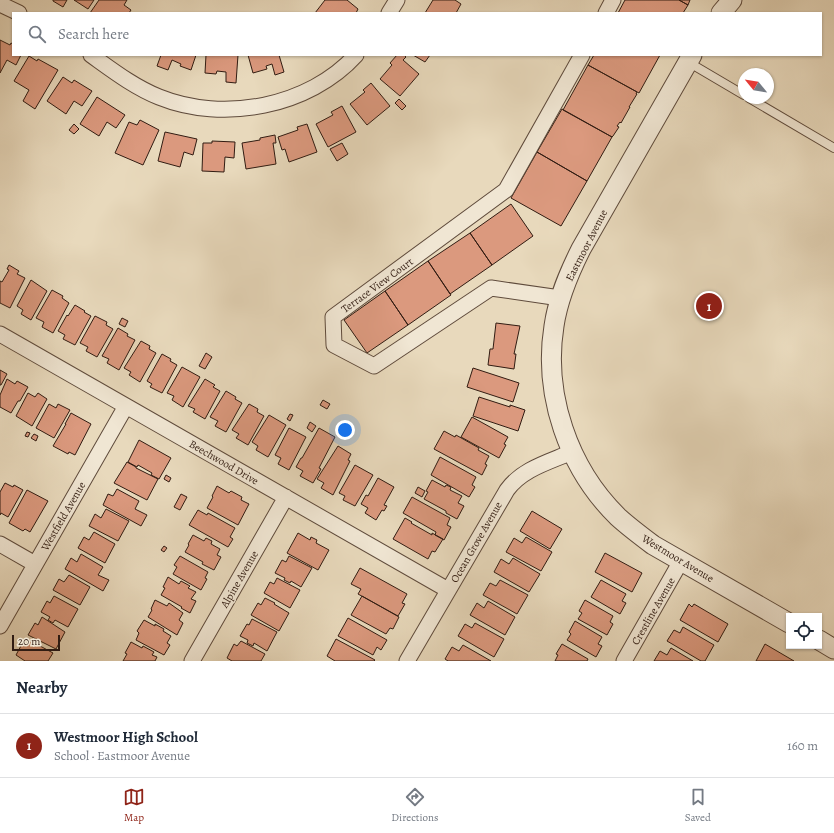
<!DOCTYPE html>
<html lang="en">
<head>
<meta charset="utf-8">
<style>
  :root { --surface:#fff; --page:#f2f2f3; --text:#1f2937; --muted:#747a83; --line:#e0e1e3; --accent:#8f2418 }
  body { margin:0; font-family:Alegreya,serif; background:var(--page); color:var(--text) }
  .controls { position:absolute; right:12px; bottom:12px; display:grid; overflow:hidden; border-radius:0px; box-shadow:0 1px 3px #0004 }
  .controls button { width:36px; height:36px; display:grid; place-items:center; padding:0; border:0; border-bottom:1px solid var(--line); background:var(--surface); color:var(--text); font:20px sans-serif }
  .compass { position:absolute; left:738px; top:68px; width:36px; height:36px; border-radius:50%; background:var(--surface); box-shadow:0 1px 3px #0004; rotate:300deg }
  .scale { position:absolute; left:12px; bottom:10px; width:48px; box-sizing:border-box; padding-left:4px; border:2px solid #311c12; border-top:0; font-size:11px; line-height:14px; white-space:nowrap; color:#311c12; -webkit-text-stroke:3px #f0e6d3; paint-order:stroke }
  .you { position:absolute; left:345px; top:430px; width:14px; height:14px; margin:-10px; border:3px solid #fff; border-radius:50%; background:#1a73e8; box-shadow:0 0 0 6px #1a73e833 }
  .badge { display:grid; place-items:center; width:26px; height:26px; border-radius:50%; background:var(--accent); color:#fff; font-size:13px; font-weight:700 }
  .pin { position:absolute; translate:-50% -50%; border:2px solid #fff; box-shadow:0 1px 4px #0006 }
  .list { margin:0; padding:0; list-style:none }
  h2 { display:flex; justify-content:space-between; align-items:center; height:52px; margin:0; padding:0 16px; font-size:17px }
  h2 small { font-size:13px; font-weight:400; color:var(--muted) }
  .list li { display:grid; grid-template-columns:26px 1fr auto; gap:12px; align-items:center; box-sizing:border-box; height:64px; padding:0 16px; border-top:1px solid var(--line) }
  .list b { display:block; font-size:15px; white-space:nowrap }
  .list p { margin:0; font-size:13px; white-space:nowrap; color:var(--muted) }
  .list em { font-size:13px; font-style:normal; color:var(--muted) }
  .icon { flex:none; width:22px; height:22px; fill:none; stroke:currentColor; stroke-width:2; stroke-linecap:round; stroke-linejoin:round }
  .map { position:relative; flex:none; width:834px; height:661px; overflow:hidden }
  .search { position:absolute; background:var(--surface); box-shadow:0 1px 3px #0004; left:12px; right:12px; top:12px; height:44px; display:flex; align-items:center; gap:10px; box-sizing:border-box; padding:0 14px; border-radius:0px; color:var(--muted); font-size:15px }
  .sheet { height:116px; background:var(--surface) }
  nav { display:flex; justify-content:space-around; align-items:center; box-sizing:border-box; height:56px; border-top:1px solid var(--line); background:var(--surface); font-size:11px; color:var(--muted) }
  nav a { display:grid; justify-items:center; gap:2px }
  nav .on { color:var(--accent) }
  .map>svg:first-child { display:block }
  .building { fill:#db997e; stroke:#311c12 }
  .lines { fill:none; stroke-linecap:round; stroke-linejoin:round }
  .service-casing { stroke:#5f4b3c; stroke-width:10 }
  .minor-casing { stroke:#5f4b3c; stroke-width:17 }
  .tertiary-casing { stroke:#5f4b3c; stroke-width:21 }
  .service { stroke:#f0e6d3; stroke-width:8 }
  .minor { stroke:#f0e6d3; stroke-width:15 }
  .tertiary { stroke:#f0e6d3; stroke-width:19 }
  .labels { text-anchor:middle; stroke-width:3; stroke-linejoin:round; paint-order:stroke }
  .street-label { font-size:11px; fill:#311c12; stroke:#f0e6d3 }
</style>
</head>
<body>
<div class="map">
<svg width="834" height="661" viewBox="0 0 834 661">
  <rect width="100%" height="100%" fill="#e8d9bc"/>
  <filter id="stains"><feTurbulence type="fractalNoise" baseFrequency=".005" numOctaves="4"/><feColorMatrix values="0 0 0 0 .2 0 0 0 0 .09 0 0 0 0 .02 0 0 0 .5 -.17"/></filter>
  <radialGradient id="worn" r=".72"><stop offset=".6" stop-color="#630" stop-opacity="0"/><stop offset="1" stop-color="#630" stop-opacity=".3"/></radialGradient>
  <path class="building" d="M53 0H67L63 7 53 1Z
    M74 0H94L88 9Z
    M99 0H127L124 5 131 10 129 13H90Z
    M325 0H347L358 9 356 13H344L343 12 342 13H315Z
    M433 0H455L461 4 456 13H425Z
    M625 0H679L688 5 683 13H618Z
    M679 0H690L688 5Z
    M0 40 10 45 11 43 13 44V55H21L16 65 7 60 0 73Z
    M161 55H196L191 70 180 66 181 64 172 60 168 70 157 66Z
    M206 55H238L236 83 226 82V72L217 71 216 74 205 73Z
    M248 55H279L284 72 275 75 272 64 266 66 267 69 253 73Z
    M397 55H404L406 57 403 60 419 74 400 96 380 79 392 65 390 63Z
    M413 55H430L425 62Z
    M594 55H660L639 93 588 65Z
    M29 56 37 61 38 59 58 70 35 109 23 101 29 90 14 81Z
    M588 65 637 92 636 94H637L629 107H630L621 123 620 122 617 126 619 127 613 136 612 137 563 110Z
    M63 77 72 83 74 80 92 91 82 106 74 101 66 114 47 101Z
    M371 83 390 106 367 125 350 104 365 92 363 90Z
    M97 97 125 115 116 128 107 122 99 136 80 124Z
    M399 99 406 106 402 110 395 103Z
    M342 106 356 132 328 147 316 124 333 115 331 112Z
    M562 109 612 137 587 181 537 152Z
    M140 120 159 130 143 165 115 153 129 122 137 125Z
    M74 124 79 129 74 134 69 130Z
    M307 124 317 152 289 162 285 149 282 150 278 137 298 130 297 127Z
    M165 132 197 139 193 155 184 152 180 167 158 161Z
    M275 135 276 143H273L276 164 246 169 242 143 260 140V138Z
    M212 141 235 142 234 158 225 157 224 172 202 171 203 143H212Z
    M342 143 348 154 337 161 330 149Z
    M537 152 587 181 561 226 511 198Z
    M511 204 533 236 492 265 470 233Z
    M470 233 492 265 450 294 428 261Z
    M428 261 451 295 408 325 385 291Z
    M9 265 19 271 17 274 25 278 10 308 0 303V281L2 282 9 270 7 269Z
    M31 280 47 291 31 320 21 314 23 310 17 306Z
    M52 290 63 296 62 298 69 303 53 333 42 327 44 322 36 318Z
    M385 291 408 325 367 353 344 320Z
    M75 305 85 311 84 312 91 316 75 345 63 339 65 335 58 331 67 315 68 316Z
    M95 316 107 322 106 325 113 329 97 357 86 351 88 347 80 343Z
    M122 318 128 321 125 327 119 324Z
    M496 323 520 326 514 354H516L514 369 488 365 490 349H493Z
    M118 328 128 334 127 336 135 340 119 370 107 363 109 359 102 356Z
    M141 341 150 346 149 349 156 353 140 382 129 375 131 372 124 368Z
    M206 353 212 357 205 369 199 366Z
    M162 354 171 359 170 361 177 365 162 393 150 387 152 384 147 381Z
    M182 367 200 377 183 407 172 400 174 396 167 393Z
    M473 368 519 383 513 402 467 387Z
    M0 370 7 374 1 385H0Z
    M7 379 15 384 17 381 28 387 20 401H18L11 413 0 407V395Z
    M205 379 215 385 213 387 220 391 205 419 193 412 195 409 188 406Z
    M226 391 236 397 235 399 242 403 226 432 215 426 218 421 210 417Z
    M28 393 35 397 38 393 47 399 32 426 16 416Z
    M479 397 510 407V405L525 410 518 431 473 416Z
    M323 400 330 404 327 409 320 405Z
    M49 404 56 408 58 404 70 410 54 438 36 428Z
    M249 404 258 409 257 412 264 416 248 445 236 438 239 434 232 430Z
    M71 413 91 424 75 455 69 452 68 454 53 446 66 424H65Z
    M290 414 293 415 290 421 287 419Z
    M269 415 286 425 268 457 256 450 258 446 252 442Z
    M472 417 508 437 504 444 506 445 499 458 461 437Z
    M310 422 316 426 312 432 307 428Z
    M289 428 306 437 289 470 278 464 281 458 275 455Z
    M319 428 335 437 319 468 321 469 313 483 300 476 303 471 296 467 301 458H302Z
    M444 431 455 437 456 435 479 448 478 450 489 456 485 464 487 465 482 475 434 449Z
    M27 432 30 433 28 437 25 436Z
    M34 434 38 436 36 441 31 438Z
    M139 440 171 458 159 479 151 475 152 473 138 465 137 467 128 462Z
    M338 446 351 454 348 460 350 461 333 495 321 488 324 483 317 479Z
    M440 457 476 477 472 485 475 487 469 497 431 475Z
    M127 462 136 467V468L158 479 147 500 114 483Z
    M355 465 373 475 355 506 343 500 345 496 339 493Z
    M166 475 171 478 169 482 164 479Z
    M378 478 394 487 384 505 387 506 384 511 382 510 376 520 365 513 368 508 361 504 366 495 368 496Z
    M432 480 445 487 446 485 451 487 450 490 462 496 458 503 464 506 457 519 446 513V511L424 499 428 492 426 491Z
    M5 483 13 487 14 485 23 490 8 517 1 513 0 515V492Z
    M217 486 229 493 231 491 242 497 241 500 249 504 238 525 207 508 213 497 212 496Z
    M418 487 425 491 422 497 415 493Z
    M117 489 139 501 135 509 147 515 141 526 103 505 108 494 113 496Z
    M27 490 48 501 30 532 25 529 23 531 9 523Z
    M181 494 187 497 180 510 174 507Z
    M412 497 450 518 447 525 451 527 444 540 435 535 436 532 403 513Z
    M106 509 129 521 118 541 89 526 95 514 101 518Z
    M198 510 207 515 208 513 235 528 230 537 233 539 228 547 189 525Z
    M532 511 562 529 550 549 520 531Z
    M405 518 412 522 411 523 432 535V533L443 539 435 552 432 551 428 559 393 539Z
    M94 532 115 544 105 563 78 548 84 537 89 540Z
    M298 533 310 540 311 537 317 540 316 543 329 550 318 570 287 553Z
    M193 535 204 541 206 538 212 541 211 544 220 549 217 555 221 557 214 570 202 564 203 562 185 552 189 545 188 544Z
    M526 537 552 552 541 571 506 552 514 538 522 543Z
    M164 546 167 548 164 552 161 550Z
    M605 553 642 573 632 592 595 572Z
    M81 554 103 567 98 575 109 580 103 591 65 569 71 558 77 562Z
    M180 556 208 572 205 578 207 579 201 590 173 574 177 567 174 565Z
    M289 556 312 568 301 587 291 581 290 583 284 580 285 578 275 573 282 560 286 562Z
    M513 558 540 574 529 592 494 572 501 559 509 564Z
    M360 568 407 594 402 603 405 604 398 616 358 594 361 589 351 584Z
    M69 575 90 587 80 605 53 590 59 579 64 582Z
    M168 577 179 584 181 581 190 586 188 588 196 592 191 599 196 601 190 613 181 608 182 607 161 595 165 588 163 587Z
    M277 578 300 590 290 608 264 593 270 582 274 584Z
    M500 580 528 595 517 614 483 595 490 583 496 586Z
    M601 580 626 594 622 601 626 603 620 614 591 597Z
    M54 596 78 609 68 627 55 620 53 623 48 620 50 617 41 612 47 601 50 603Z
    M362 596 399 617 393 629 390 628 386 634 351 615Z
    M265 598 275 603 274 604 289 613 279 631 251 615 258 603 261 605Z
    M155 600 167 606 169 603 183 613 179 620 183 623 177 635 148 617 152 610 151 609Z
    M585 600 613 616 610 622 613 624 607 635 578 619 582 613 579 611Z
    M488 601 515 617 505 635 470 615 477 603 484 608Z
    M689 604 692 607 694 604 728 624 718 642 680 620Z
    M42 617 65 632 56 649 28 635 35 623 38 625Z
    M348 618 387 640 381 650 377 647 373 655 338 636Z
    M252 619 277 632 267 651 254 643 253 646 247 643 248 640 240 636 247 624 249 625Z
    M144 620 155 626V624L164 629 163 631 171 636 167 643 170 645 164 655 136 640 139 633 137 631Z
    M575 621 602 637 598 644 602 646 596 657 567 640 571 634 569 632Z
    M475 623 504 639 494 657 458 636 465 624 472 628Z
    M683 627 714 645 705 661H701L667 641 674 630 680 633Z
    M336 639 375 660 374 661H335L327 656Z
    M29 640 53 653 48 661H25L16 655 22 644 26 646Z
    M241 641 265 654 261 661H232L227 658 234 644 237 646Z
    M131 642 142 648 143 646 154 652 152 655 157 657 155 661H123L127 654 125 653Z
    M562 644 588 659 587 661H555L558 655 556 654Z
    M765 644 794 661H756Z
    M463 645 491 661H448L445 659 452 647 459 651Z
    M671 648 693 661H654L660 651 667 655Z"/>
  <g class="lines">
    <g class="service-casing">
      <path id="service" d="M688 62 744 95
        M749 98 834 148"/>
    </g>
    <g class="minor-casing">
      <path id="minor" d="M0 4 19 13
        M389 13 397 0
        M606 13 613 0
        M91 55C112 70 134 87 159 97 223 123 309 107 356 55
        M560 298 491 288 374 366 334 345 333 317 506 190 582 55
        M0 334 448 590
        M0 544 35 564
        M0 626 126 406
        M192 661 286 497
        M407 661 507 490C522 469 549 462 572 452
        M624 661 681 561"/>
    </g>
    <g class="tertiary-casing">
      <path id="tertiary" d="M721 13 732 0
        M692 55 581 249C569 273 558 298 554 326 543 394 568 468 618 517 629 527 641 536 653 545L789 623
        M819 640 834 649"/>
    </g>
    <use href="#service" class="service"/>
    <use href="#minor" class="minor"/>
    <use href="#tertiary" class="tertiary"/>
  </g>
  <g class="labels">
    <g class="street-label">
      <text transform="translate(586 245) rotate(-63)" y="4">Eastmoor Avenue</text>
      <text transform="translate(377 285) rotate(-36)" y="4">Terrace View Court</text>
      <text transform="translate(224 462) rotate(30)" y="4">Beechwood Drive</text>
      <text transform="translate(63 516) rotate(-60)" y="4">Westfield Avenue</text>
      <text transform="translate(476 542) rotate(-60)" y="4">Ocean Grove Avenue</text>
      <text transform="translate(678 558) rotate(31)" y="4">Westmoor Avenue</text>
      <text transform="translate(239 579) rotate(-60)" y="4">Alpine Avenue</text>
      <text transform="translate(653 611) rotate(-60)" y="4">Crestline Avenue</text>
    </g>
  </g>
  <rect width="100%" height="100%" filter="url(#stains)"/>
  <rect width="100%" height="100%" fill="url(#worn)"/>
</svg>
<div class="controls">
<button><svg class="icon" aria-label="locate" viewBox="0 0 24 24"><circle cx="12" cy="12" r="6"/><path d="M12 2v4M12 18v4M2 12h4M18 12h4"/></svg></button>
</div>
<svg class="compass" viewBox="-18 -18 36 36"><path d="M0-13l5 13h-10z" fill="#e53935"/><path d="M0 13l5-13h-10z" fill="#747a83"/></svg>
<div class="scale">20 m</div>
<div class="you"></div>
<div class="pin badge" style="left:709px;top:306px">1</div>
<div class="search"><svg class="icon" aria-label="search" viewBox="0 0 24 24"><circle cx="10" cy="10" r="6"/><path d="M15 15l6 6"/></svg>Search here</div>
</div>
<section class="sheet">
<h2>Nearby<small></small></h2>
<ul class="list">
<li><span class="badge">1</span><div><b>Westmoor High School</b><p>School · Eastmoor Avenue</p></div><em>160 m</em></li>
</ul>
</section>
<nav>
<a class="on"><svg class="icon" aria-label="map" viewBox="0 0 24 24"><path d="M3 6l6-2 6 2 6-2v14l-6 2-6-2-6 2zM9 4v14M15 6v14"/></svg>Map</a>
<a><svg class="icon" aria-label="directions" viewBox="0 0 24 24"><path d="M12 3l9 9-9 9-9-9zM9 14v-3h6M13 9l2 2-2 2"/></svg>Directions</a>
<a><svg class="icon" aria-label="saved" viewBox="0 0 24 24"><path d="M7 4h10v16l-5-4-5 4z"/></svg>Saved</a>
</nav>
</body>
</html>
